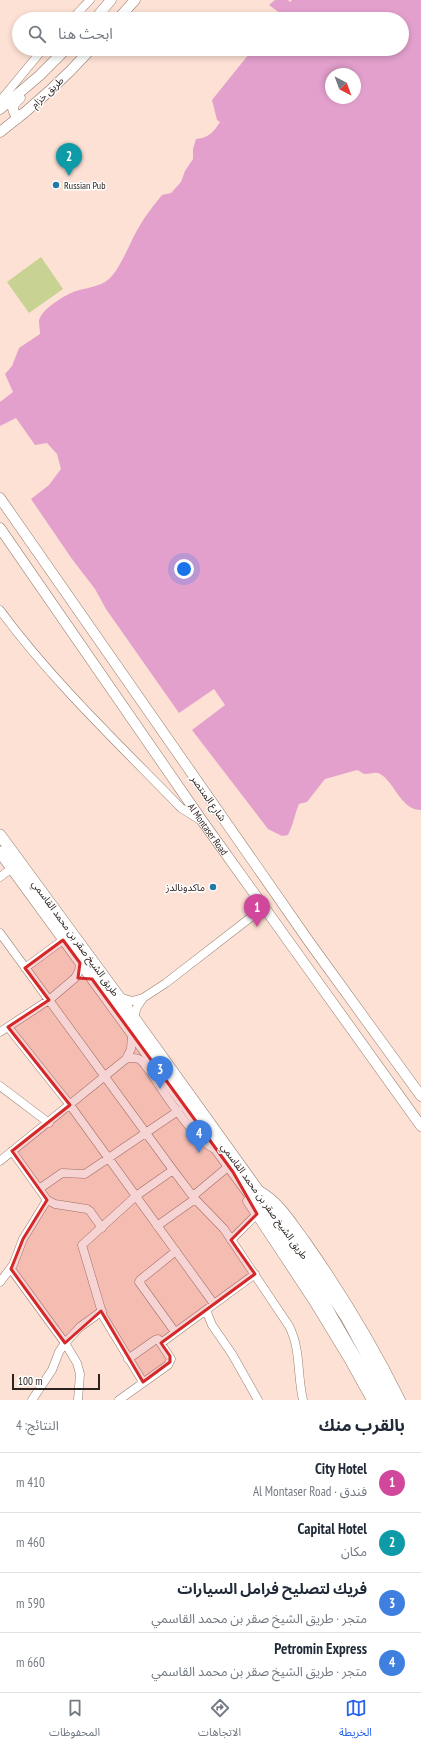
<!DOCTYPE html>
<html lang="ar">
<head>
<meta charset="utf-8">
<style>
  :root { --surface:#fff; --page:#f6f6f7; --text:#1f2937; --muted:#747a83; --line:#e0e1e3; --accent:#2563eb }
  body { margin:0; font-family:"PT Sans Narrow","Noto Sans Arabic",sans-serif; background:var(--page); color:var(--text); direction:rtl }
  .compass { position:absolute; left:325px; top:68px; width:36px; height:36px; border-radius:50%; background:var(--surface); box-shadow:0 2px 6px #0003; rotate:139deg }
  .scale { position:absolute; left:12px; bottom:10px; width:88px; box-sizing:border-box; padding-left:4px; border:2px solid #2d231e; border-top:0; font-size:11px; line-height:14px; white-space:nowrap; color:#2d231e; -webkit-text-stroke:3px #fff; paint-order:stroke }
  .you { position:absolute; left:184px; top:569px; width:14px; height:14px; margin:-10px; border:3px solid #fff; border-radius:50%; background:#1a73e8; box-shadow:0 0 0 6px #1a73e833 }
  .badge { display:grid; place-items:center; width:26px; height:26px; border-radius:50%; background:var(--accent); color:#fff; font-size:13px; font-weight:700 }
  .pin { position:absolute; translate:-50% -33px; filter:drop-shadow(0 1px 2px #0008) }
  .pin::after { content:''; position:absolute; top:21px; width:14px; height:12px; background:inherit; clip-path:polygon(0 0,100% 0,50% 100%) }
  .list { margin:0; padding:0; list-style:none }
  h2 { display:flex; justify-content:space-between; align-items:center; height:52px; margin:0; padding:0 16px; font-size:17px }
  h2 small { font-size:13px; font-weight:400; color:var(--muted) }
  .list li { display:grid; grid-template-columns:26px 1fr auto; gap:12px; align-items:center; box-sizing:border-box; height:60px; padding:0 16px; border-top:1px solid var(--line) }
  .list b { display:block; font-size:15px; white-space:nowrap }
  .list p { margin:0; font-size:13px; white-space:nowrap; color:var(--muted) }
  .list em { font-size:13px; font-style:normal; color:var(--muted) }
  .icon { flex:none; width:22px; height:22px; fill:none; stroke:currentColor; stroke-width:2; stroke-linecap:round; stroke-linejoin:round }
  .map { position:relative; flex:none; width:421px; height:1400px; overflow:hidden; direction:ltr }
  .search { position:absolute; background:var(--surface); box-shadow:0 2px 6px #0003; left:12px; right:12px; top:12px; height:44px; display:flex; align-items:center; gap:10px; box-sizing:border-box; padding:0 14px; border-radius:22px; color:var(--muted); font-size:15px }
  .sheet { height:292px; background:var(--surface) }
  nav { display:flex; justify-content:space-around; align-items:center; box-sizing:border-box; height:56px; border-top:1px solid var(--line); background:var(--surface); font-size:11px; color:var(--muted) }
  nav a { display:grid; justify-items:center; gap:2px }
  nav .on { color:var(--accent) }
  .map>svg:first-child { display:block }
  .green { fill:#c8d292 }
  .water { fill:#e3a0cd; fill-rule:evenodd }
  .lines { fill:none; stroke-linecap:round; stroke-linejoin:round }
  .minor-casing { stroke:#957d70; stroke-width:9 }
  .major-casing { stroke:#957d70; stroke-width:11 }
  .highway-casing { stroke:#957d70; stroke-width:12 }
  .minor { stroke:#fff; stroke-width:8 }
  .major { stroke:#fff; stroke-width:10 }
  .highway { stroke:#fff; stroke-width:11 }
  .marked { fill:#d62828; fill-opacity:0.2; stroke:#d62828; stroke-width:3; stroke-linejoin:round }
  .poi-dot { fill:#2179a8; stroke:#fff; stroke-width:1.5 }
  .labels { text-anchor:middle; stroke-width:3; stroke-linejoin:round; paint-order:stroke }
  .street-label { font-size:10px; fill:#2d231e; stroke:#fff }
  .poi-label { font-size:10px; fill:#2d231e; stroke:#fff; text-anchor:start }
</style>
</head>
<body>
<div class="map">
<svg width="421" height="1400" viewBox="0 0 421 1400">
  <rect width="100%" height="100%" fill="#fde1d4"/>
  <path class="green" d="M41 257 63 289 29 313 7 282Z"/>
  <path class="water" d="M275 0H288L290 2 292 0H421V810C402 810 395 785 383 776 377 770 372 774 365 774 363 774 360 771 357 770L325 779 307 802 299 804C294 816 294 823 288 835L282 836 268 829 192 730 225 705 214 689 179 713 106 609 95 589 72 559 31 499 49 485 61 469 57 454 47 443 35 445 16 418 0 426V402L13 392 5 374 12 366 19 348 40 334C40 330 39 325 39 321 40 310 66 294 76 291 86 288 96 287 105 282 119 274 130 241 139 227 145 216 154 205 162 195L171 193 181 182 185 171 193 159V149L196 139C208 138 213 133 220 122L217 120 212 100 253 49H402V19H277L281 14 269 5ZM331 74H355V98H331Z"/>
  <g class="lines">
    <g class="minor-casing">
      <path id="minor" d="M72 19 90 0
        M0 101 43 49
        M0 610C53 682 119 744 181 808L200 820
        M0 877 12 868
        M0 933 173 1170 195 1199 224 1229 289 1326C301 1349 297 1375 303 1400
        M25 968 63 940
        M119 997 132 1001 143 998 166 983 264 907
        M134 1017 137 1007 143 998
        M8 1027 70 1105 214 1304
        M0 1032 49 1000 75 978 79 971 80 963
        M126 1059C145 1054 143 1068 155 1076
        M151 1073C162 1090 198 1146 216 1149
        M0 1086 49 1123
        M12 1151 47 1200 55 1204 87 1209 90 1211 102 1228
        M0 1161 126 1059 131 1049 132 1034
        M39 1189 62 1173 85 1174 178 1111
        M193 1196 229 1166
        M157 1226 195 1199
        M231 1240 257 1214
        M11 1269 65 1343 77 1363 80 1374 78 1400
        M0 1282 13 1265 23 1239 47 1200
        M206 1310 212 1325 232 1354 258 1400
        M175 1332 139 1282 140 1280 176 1251
        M161 1343 255 1274
        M143 1382 103 1316 82 1245 136 1196 173 1170
        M32 1400 52 1370 59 1352 65 1343 80 1327 102 1311
        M119 1400 168 1365 171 1359 158 1339 155 1340 128 1359"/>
    </g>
    <g class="major-casing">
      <g id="major">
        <path d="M95 19 111 0"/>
        <path d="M118 19 135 0"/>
        <path d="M0 109 39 76 66 49"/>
        <path d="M18 118C11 109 11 106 20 98"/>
        <path d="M0 132C33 107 64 79 91 49"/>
        <path d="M0 498 310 943 421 1096"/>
        <path id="s1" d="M0 528 203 822 421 1126"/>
        <path d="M261 1192C280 1203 292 1224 305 1241 340 1291 373 1345 400 1400"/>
        <path d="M248 1201 314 1301 351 1362 372 1400"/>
      </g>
    </g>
    <g class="highway-casing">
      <path id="highway" d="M0 835 119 997 308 1260 346 1317 391 1400
        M0 852 283 1240 307 1274 380 1400"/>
    </g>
    <use href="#minor" class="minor"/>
    <use href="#major" class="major"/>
    <use href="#highway" class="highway"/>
  </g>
  <path class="marked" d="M63 940 80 963 78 978 92 979 233 1172 257 1214 231 1240 255 1274 161 1343 170 1356V1362L143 1382 101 1311 65 1343 11 1269 23 1239 47 1200 12 1151 70 1105 8 1027 49 1000 25 968Z"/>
  <g class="poi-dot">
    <circle cx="56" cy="185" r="4"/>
    <circle cx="213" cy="887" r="4"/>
  </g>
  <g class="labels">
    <g class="street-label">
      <text transform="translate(47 92) rotate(-43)" y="4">طريق خزام</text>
      <text transform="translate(209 798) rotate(55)" y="4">شارع المنتصر</text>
      <text dy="4" stroke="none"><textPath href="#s1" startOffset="366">Al Montaser Road</textPath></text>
      <text transform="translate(76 938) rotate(54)" y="4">طريق الشيخ صقر بن محمد القاسمي</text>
      <text transform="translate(265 1201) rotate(54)" y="4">طريق الشيخ صقر بن محمد القاسمي</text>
    </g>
    <g class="poi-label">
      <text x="64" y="189">Russian Pub</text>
      <text x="205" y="891" text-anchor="end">ماكدونالدز</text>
    </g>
  </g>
</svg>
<svg class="compass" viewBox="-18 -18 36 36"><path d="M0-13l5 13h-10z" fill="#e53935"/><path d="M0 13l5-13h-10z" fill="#747a83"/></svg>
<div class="scale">100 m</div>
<div class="you"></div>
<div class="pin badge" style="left:257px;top:927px;background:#d1479c">1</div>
<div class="pin badge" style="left:69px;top:176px;background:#0f9aa8">2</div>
<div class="pin badge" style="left:160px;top:1089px;background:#3f7fe0">3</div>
<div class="pin badge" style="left:199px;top:1153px;background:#3f7fe0">4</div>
<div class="search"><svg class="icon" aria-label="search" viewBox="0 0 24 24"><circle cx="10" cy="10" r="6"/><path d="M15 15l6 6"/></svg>ابحث هنا</div>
</div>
<section class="sheet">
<h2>بالقرب منك<small>النتائج: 4</small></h2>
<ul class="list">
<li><span class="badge" style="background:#d1479c">1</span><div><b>City Hotel</b><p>فندق · Al Montaser Road</p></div><em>410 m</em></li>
<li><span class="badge" style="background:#0f9aa8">2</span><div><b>Capital Hotel</b><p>مكان</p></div><em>460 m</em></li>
<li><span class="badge" style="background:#3f7fe0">3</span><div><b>فريك لتصليح فرامل السيارات</b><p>متجر · طريق الشيخ صقر بن محمد القاسمي</p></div><em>590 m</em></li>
<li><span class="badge" style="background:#3f7fe0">4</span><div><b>Petromin Express</b><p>متجر · طريق الشيخ صقر بن محمد القاسمي</p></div><em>660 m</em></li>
</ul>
</section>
<nav>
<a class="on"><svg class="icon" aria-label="map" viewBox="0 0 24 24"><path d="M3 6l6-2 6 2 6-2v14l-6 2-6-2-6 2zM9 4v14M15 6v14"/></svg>الخريطة</a>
<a><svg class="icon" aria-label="directions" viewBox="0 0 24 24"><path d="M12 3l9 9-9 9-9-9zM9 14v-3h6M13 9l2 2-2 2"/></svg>الاتجاهات</a>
<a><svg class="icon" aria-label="saved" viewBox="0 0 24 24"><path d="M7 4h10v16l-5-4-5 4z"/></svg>المحفوظات</a>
</nav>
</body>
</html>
